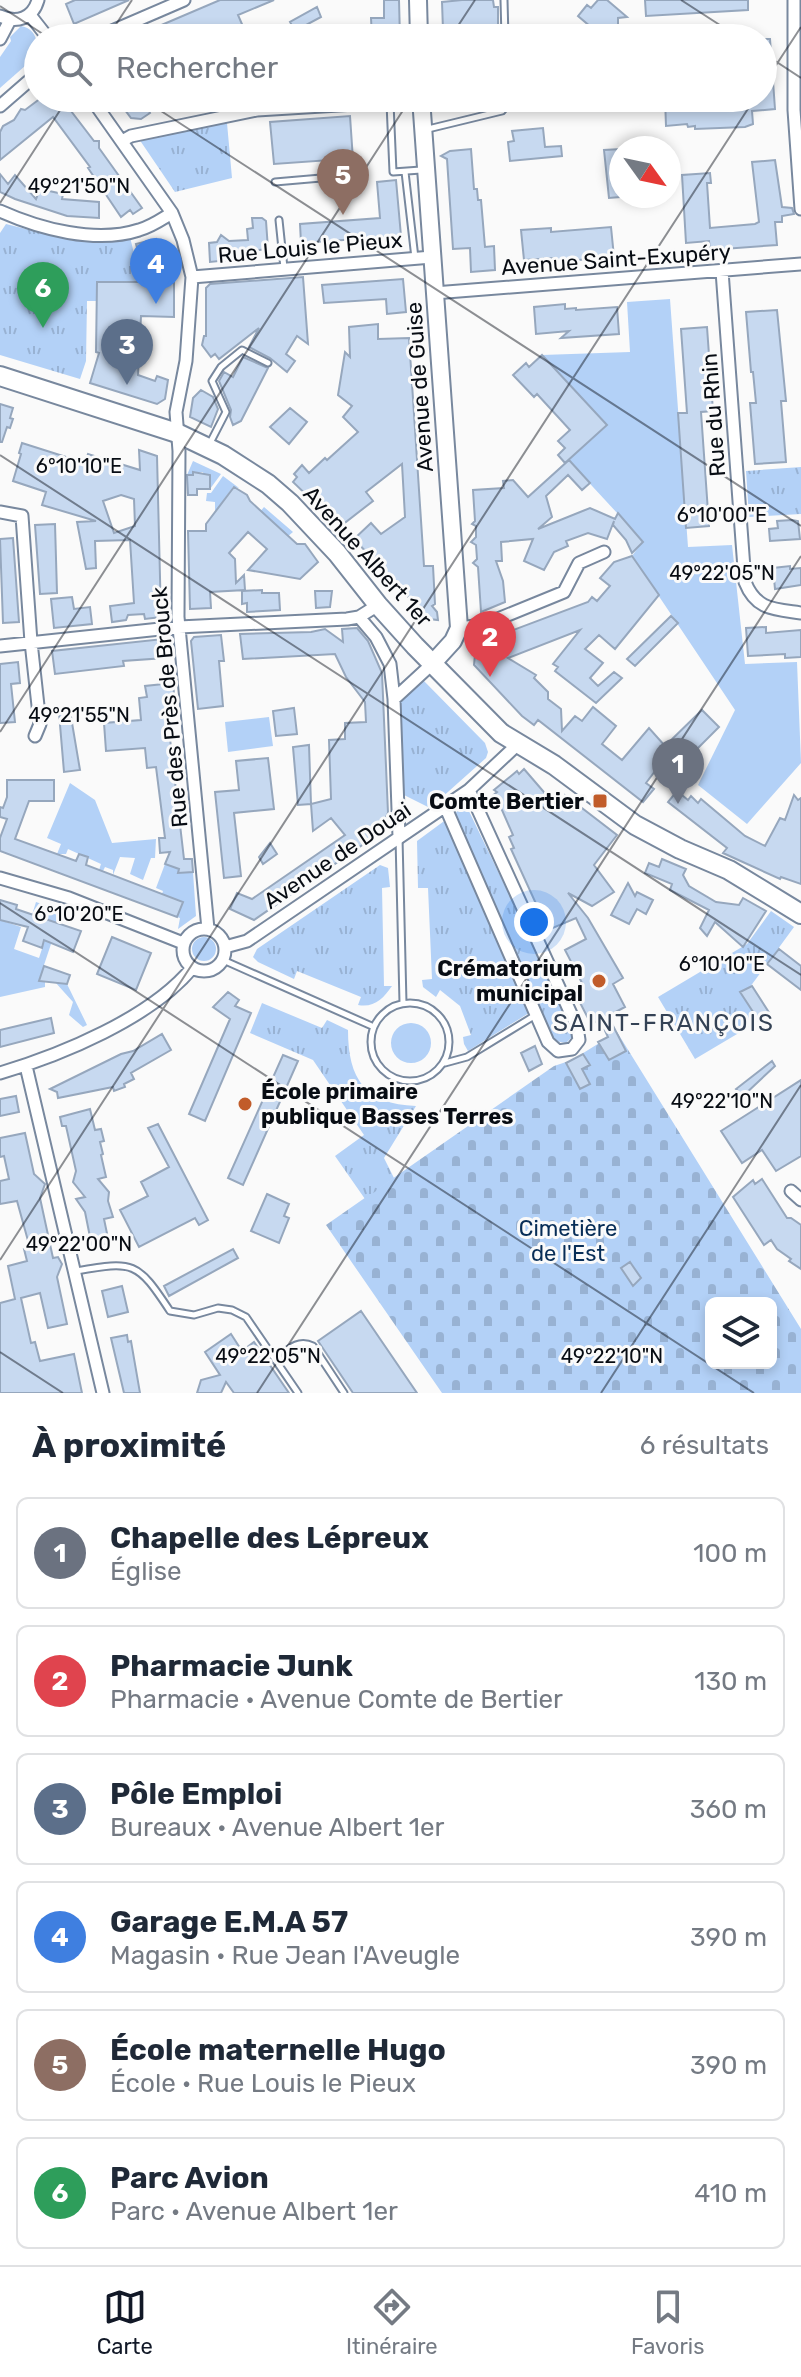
<!DOCTYPE html>
<html lang="fr">
<head>
<meta charset="utf-8">
<style>
  :root { --surface:#fff; --page:#f6f6f7; --text:#1f2937; --muted:#747a83; --line:#e0e1e3; --accent:#111827 }
  body { margin:0; font-family:Rubik,sans-serif; background:var(--page); color:var(--text) }
  .controls { position:absolute; right:24px; bottom:24px; display:grid; overflow:hidden; border-radius:12px; box-shadow:0 4px 12px #0003 }
  .controls button { width:72px; height:72px; display:grid; place-items:center; padding:0; border:0; border-bottom:2px solid var(--line); background:var(--surface); color:var(--text); font:40px sans-serif }
  .compass { position:absolute; left:609px; top:136px; width:72px; height:72px; border-radius:50%; background:var(--surface); box-shadow:0 4px 12px #0003; rotate:123deg }
  .you { position:absolute; left:534px; top:922px; width:28px; height:28px; margin:-20px; border:6px solid #fff; border-radius:50%; background:#1a73e8; box-shadow:0 0 0 12px #1a73e833 }
  .badge { display:grid; place-items:center; width:52px; height:52px; border-radius:50%; background:var(--accent); color:#fff; font-size:26px; font-weight:700 }
  .pin { position:absolute; translate:-50% -66px; filter:drop-shadow(0 2px 4px #0008) }
  .pin::after { content:''; position:absolute; top:42px; width:28px; height:24px; background:inherit; clip-path:polygon(0 0,100% 0,50% 100%) }
  .list { margin:0; padding:0; list-style:none }
  h2 { display:flex; justify-content:space-between; align-items:center; height:104px; margin:0; padding:0 32px; font-size:34px }
  h2 small { font-size:26px; font-weight:400; color:var(--muted) }
  .list li { display:grid; grid-template-columns:52px 1fr auto; gap:24px; align-items:center; box-sizing:border-box; height:112px; margin:0 16px 16px; padding:0 16px; border:2px solid var(--line); border-radius:12px }
  .list b { display:block; font-size:30px; white-space:nowrap }
  .list p { margin:0; font-size:26px; white-space:nowrap; color:var(--muted) }
  .list em { font-size:26px; font-style:normal; color:var(--muted) }
  .icon { flex:none; width:44px; height:44px; fill:none; stroke:currentColor; stroke-width:2; stroke-linecap:round; stroke-linejoin:round }
  .map { position:relative; flex:none; width:801px; height:1393px; overflow:hidden }
  .search { position:absolute; background:var(--surface); box-shadow:0 4px 12px #0003; left:24px; right:24px; top:24px; height:88px; display:flex; align-items:center; gap:20px; box-sizing:border-box; padding:0 28px; border-radius:44px; color:var(--muted); font-size:30px }
  .sheet { height:872px; background:var(--surface) }
  nav { display:flex; justify-content:space-around; align-items:center; box-sizing:border-box; height:112px; border-top:2px solid var(--line); background:var(--surface); font-size:22px; color:var(--muted) }
  nav a { display:grid; justify-items:center; gap:4px }
  nav .on { color:var(--accent) }
  .map>svg:first-child { display:block }
  .green { fill:#b3d1f7 }
  .cemetery { fill:url(#cemetery-stones); fill-rule:evenodd }
  .park { fill:url(#park-tufts) }
  .building { fill:#c7d9f0; stroke:#96a7bd; stroke-width:2; fill-rule:evenodd }
  .lines { fill:none; stroke-linecap:round; stroke-linejoin:round }
  .lane-casing { stroke:#78889e; stroke-width:9 }
  .street-casing { stroke:#78889e; stroke-width:15 }
  .secondary-casing { stroke:#78889e; stroke-width:20 }
  .primary-casing { stroke:#78889e; stroke-width:22 }
  .lane { stroke:#fff; stroke-width:5 }
  .street { stroke:#fff; stroke-width:11 }
  .secondary { stroke:#fff; stroke-width:16 }
  .primary { stroke:#fff; stroke-width:18 }
  .ticks { fill:none; stroke:#070c13; stroke-width:2; stroke-opacity:0.45 }
  .poi-dot { fill:#c15c2a; stroke:#fafafa; stroke-width:3 }
  .labels { text-anchor:middle; stroke-width:6; stroke-linejoin:round; paint-order:stroke }
  .street-label { font-size:22px; fill:#070c13; stroke:#fafafa }
  .poi-label { font-size:22px; font-weight:bold; fill:#070c13; stroke:#fafafa; text-anchor:end }
  .park-label { font-size:22px; fill:#072d57; stroke:#fafafa }
  .neighbourhood-label { font-size:24px; letter-spacing:2px; fill:#344255; stroke:#fafafa }
  .ticks-label { font-size:20px; text-anchor:middle; fill:#070c13; stroke:#fafafa; stroke-width:6; stroke-linejoin:round; paint-order:stroke }
</style>
</head>
<body>
<div class="map">
<svg width="801" height="1393" viewBox="0 0 801 1393">
  <defs>
    <pattern id="cemetery-stones" width="16" height="16" patternUnits="userSpaceOnUse" patternTransform="scale(2)"><rect width="16" height="16" fill="#b3d1f7"/><path d="M2 7V4a2 2 0 0 1 4 0v3zM10 15v-3a2 2 0 0 1 4 0v3z" fill="#98b2d3"/></pattern>
    <pattern id="park-tufts" width="24" height="20" patternUnits="userSpaceOnUse" patternTransform="scale(2)"><rect width="24" height="20" fill="#b3d1f7"/><path d="M3 7l-1-3M5 7V3M7 7l1-3M15 17l-1-3M17 17v-4M19 17l1-3" fill="none" stroke="#98b2d3"/></pattern>
  </defs>
  <rect width="100%" height="100%" fill="#fafafa"/>
  <path class="green" d="M21 26C38 29 38 45 38 59L34 58 0 88V57L11 41 10 37Z
    M670 299 688 547 732 545 745 664 797 662 801 763 747 824 698 785 735 710 632 556 643 541 568 460 606 425 542 355 630 352 627 302Z
    M193 461 221 474 210 489V475H204L203 472 187 475Z
    M223 476 239 488 233 487 220 505 231 514 215 520V502L206 501 207 493H211Z
    M264 507 293 532 287 537 264 513H259Z
    M269 717 273 746 228 752 225 722Z
    M70 783 95 800 112 843 156 839 155 858H151L143 880 130 874 135 858 120 857 113 875V870L105 867 103 871 99 870 101 864 68 849 66 854H57L61 844 47 838Z
    M165 864 179 869V873L193 872 196 916 178 929 180 918 177 917 183 902 162 894 163 891 156 888Z
    M36 902 62 911 39 980 45 981V987L0 997V920L21 927 14 949 39 958 51 921 32 915Z
    M192 949a12 12 0 1 1 24 0a12 12 0 1 1-24 0Z
    M55 982 67 984 87 1025 83 1027 69 1015 73 1002Z
    M391 1043a20 20 0 1 1 40 0a20 20 0 1 1-40 0Z"/>
  <path class="cemetery" d="M617 1032 801 1329V1393H442L326 1225 554 1066 572 1060ZM711 1303H771V1363H711Z"/>
  <path class="park" d="M227 123 232 178 175 192 139 139Z
    M6 224 74 241 130 237 141 282H97V301H87L86 361 80 379 0 355V233Z
    M801 467V514L749 517 746 471Z
    M423 680 485 743 488 752 486 758 430 808 402 794 401 701Z
    M466 805 573 1027V1036L566 1043 555 1041 537 1008 468 1051 464 1044 463 1037 471 1035 460 1006 440 990 436 997 423 987 422 980 432 979 428 888H418L417 841Z
    M380 865 388 868 390 887 382 888 384 986H392C383 999 374 1008 358 1005L361 997 297 971 294 979 258 962 253 957 257 949Z
    M771 911 794 927 750 987 741 992 759 1021 695 1059 658 997 747 944Z
    M262 1003 322 1028 327 1020 348 1030C348 1079 365 1104 416 1106L384 1158 394 1178 365 1199 335 1156 364 1135 313 1060 250 1033Z"/>
  <path class="building" d="M75 0H129L74 24 66 4Z
    M220 0H274L238 15 248 38H232L230 34 221 38H131Z
    M384 0H399L400 38H372L371 18H384Z
    M462 0H493L494 7H498V30H494V38H472V30H443L442 2Z
    M598 0H607L627 17 618 18V31L612 38H604L578 16 587 5 591 8Z
    M645 0H748V10L646 16Z
    M317 7 321 17 295 31 290 22Z
    M763 39H770L775 109 752 111 753 124 745 127 695 129V126L688 127 687 124 666 126 665 98H687L690 107 750 104V98H763Z
    M41 98H61L94 141H99V148L142 208 133 214 130 210 121 217 88 168 90 167 53 117 0 160V132L3 126 14 120 21 109 25 110Z
    M116 98H142L150 113 141 119 131 118Z
    M350 116 353 160 348 161 350 181 332 182 330 160 274 164 270 122Z
    M543 128 545 147 561 146 562 156 510 161 508 142 514 141 512 131Z
    M471 149 474 189H477L478 200H481L485 247 494 246 495 270 471 272 470 248 453 249 447 159 441 156 450 151Z
    M621 149 620 197 609 198 604 150Z
    M775 160 782 207 792 208 794 214 782 216V222H775L777 245 710 250 709 241 686 243 682 175 710 173 711 183H707L710 228 755 224 759 222 752 162Z
    M0 174 8 184 15 175 36 199 40 189 63 194 62 199 99 202V218L67 216 15 199 0 192Z
    M396 180 401 236 301 243 300 224 380 218 377 182Z
    M252 218H262L266 221 268 249 238 252V259L210 262 209 243 217 242 221 235 229 241 248 240 247 229 253 228Z
    M611 227 614 257 554 262 553 258 524 260 521 230 551 228V232Z
    M156 239 158 248 162 247 166 263 155 266 156 282 174 283V317L141 316 138 375 155 381 157 376 168 380 165 399 157 404 90 383 99 353 96 352 97 282H146L136 244Z
    M303 277 308 344 297 336 286 354 295 361 287 372 270 358 249 347 259 328 219 359 215 354 211 357 202 345 204 336H206V288L210 284Z
    M403 279 406 312 387 314 386 299 324 303 322 285Z
    M565 304V309L576 308V310L617 307 619 334 561 338 569 331 536 334 534 307Z
    M777 310 786 401H781L786 462 755 464 750 403H756L753 372H751L746 312Z
    M378 324V339L409 338 424 566H433L435 604 432 606 437 612 438 620 429 619 354 539 371 523 381 534 405 517 402 464 366 492 373 501 342 525 325 505 321 509 293 482 297 477 294 474 302 465 309 473 325 458 327 460 358 432 343 417 352 406 338 395 345 352 350 357 349 327Z
    M707 327 713 411 701 412 709 526 686 528 678 413H687L681 329Z
    M542 355 607 425 565 463 558 455 565 448 558 441 570 430 537 394 534 397 513 375 526 363 529 367Z
    M243 357 268 368 241 421 233 425 230 417 231 410 219 381 224 372 233 377Z
    M201 390 213 397 218 409 211 427 190 417 193 398Z
    M0 404 13 408 10 418 13 419 10 428 7 427 2 442H0Z
    M290 408 307 422 289 444 270 427Z
    M22 443 85 463 88 454 140 470 139 450 157 456 161 617 145 619 144 614 128 615 126 620 112 622 110 606 134 603 130 540 95 541 96 568 86 569 77 522 96 521 42 505 46 492 13 481 21 454 19 453ZM121 495 134 499 135 526 114 533 103 501Z
    M569 460 590 483 582 490 568 475 546 496 552 517 538 529 590 508 615 519 618 513 643 542 632 553 626 540 613 525 614 521 607 539 588 533 566 541 568 546 554 552 544 570 524 561 533 539 501 542 502 561H496L503 581 505 602 481 612 478 567 473 563 477 559 476 545 471 542 476 537V526L472 524 475 521 473 490 504 488 503 481 513 480 528 497Z
    M193 472 210 475V489H197V495H188L187 475H193Z
    M234 487 247 495 250 501 297 544H305L318 562 300 579 248 570 267 549 248 532 229 553 235 559 236 583 244 575 245 590 210 592 211 608 190 609 188 531H206V524Z
    M792 520 798 521 800 539 770 541 769 529 778 528 777 521Z
    M55 524 57 593 40 594 35 525Z
    M13 538 19 622 3 623 0 539Z
    M632 556 659 595 615 649 599 635 585 649 603 663 590 678 598 686 614 672 622 678 596 703 555 671 558 667 553 664 580 630 508 658 536 675 534 678 548 692V699L561 709 562 731 575 716 582 721 593 707 616 726 602 744 622 760 649 728 665 746 702 710 719 727 673 773 662 762 646 783 654 789 643 802 538 720 534 725 522 716 474 665 476 644 588 602 592 597 597 601 610 586 600 578 614 562Z
    M790 566V569L801 568V585L775 589 773 568Z
    M262 590V593H279L280 610 247 612V603L242 604V591Z
    M315 591H332L330 607 316 608Z
    M72 597 74 609 90 607 92 624 54 628 51 599Z
    M671 616 678 623 635 666 627 659Z
    M766 627V633L801 630V657L785 658V654L748 656 746 628Z
    M357 628 368 641 382 673 388 813 378 834 254 920 230 909 237 893 252 899 345 835 331 818 313 831 311 804 331 799 329 740 345 739V723L366 722 365 702 346 677 335 654 243 659 240 634 311 632 325 629 343 642 342 629Z
    M221 635 224 661H219L223 706 198 709 191 641 194 637Z
    M163 639 165 658 123 661 124 666 55 674 52 651Z
    M18 662 20 683 11 684 15 722 0 723V664Z
    M173 683 174 694 167 696 169 730 184 859H192L193 872 178 873 179 869 165 864 170 852 160 853 159 838H165L156 767 147 768 145 748 106 751 104 723 141 720 139 698 147 697 145 686Z
    M294 708 297 734 276 736 273 711Z
    M70 711 80 770 64 772 59 713Z
    M309 745 311 804 298 805 293 747Z
    M268 758 274 809 234 813 241 876 224 878 215 792 239 790 236 761Z
    M524 769 549 798 555 793 563 799 565 795 617 835 594 865 614 892 592 906 568 893 588 918 623 978 613 984 625 1007 608 1016 626 1051 609 1060 598 1042 608 1037 600 1020 591 1024 573 989 582 983 565 950 586 939 576 918 548 930 511 849 514 848 509 837 513 835 502 810 491 797 497 792 494 790 517 771 519 774Z
    M7 780H54V801H29L15 839 76 861 79 854 88 857 86 865 183 902 177 917 0 851V838L7 819 0 817V807L3 808 7 797Z
    M677 791 688 800 691 796 698 803 701 799 745 836 765 846 780 818 785 820 794 795 798 800 801 798V884L781 877 780 879 723 853 727 848 668 802Z
    M270 843 277 854 263 864 259 857Z
    M662 859 686 869 683 875 689 886 716 902 739 905 743 898 766 911 743 947 715 922 707 936 700 928 709 910 670 890 672 884 645 873 649 863 659 867Z
    M628 883 635 896 637 892 653 900 646 914 637 909 629 924 611 915Z
    M0 900 17 905 16 909 81 931 73 952 44 940 42 948 23 941 28 927 0 920Z
    M112 937 151 953 136 990 97 974Z
    M779 949 801 966V990L767 964Z
    M44 966 70 975 67 984 39 981Z
    M752 986 770 1014 759 1021 740 992Z
    M228 992 239 1000 235 1006 251 1013 205 1121 189 1114 230 1019 213 1007Z
    M51 1018 54 1033 0 1047V1030Z
    M162 1034 171 1050 131 1073 134 1079 124 1084 125 1087 114 1091 113 1087 58 1098 57 1092 50 1089 121 1054 133 1051Z
    M535 1046 542 1064 529 1071 521 1053Z
    M583 1054 590 1065 582 1069 590 1084 580 1089 566 1063Z
    M283 1055 298 1061 243 1185 228 1178Z
    M772 1061 775 1066 743 1096 736 1089Z
    M801 1080V1156L776 1171 762 1150 742 1163 721 1131Z
    M16 1096 19 1112 0 1116V1099Z
    M90 1109 95 1130 101 1129 104 1141 100 1142 103 1154 101 1155 106 1177 98 1179 109 1192 108 1201 113 1217 104 1219 109 1243 92 1247 85 1212 76 1199 85 1197 73 1182 76 1171 66 1126H62L60 1117Z
    M158 1124 208 1220 199 1225 195 1218 139 1247 120 1210 148 1196 141 1182 169 1167 148 1128Z
    M25 1133 34 1174 45 1184 40 1198 53 1258 58 1257 62 1264 57 1277 67 1324 48 1328 40 1293 21 1298 31 1343 35 1342 40 1361 74 1354 82 1393H0V1303L15 1299 8 1266 27 1261 24 1249 30 1248 17 1201 0 1204V1181L9 1179 4 1156 0 1157V1138Z
    M762 1179 787 1218H791L801 1225V1269L789 1261 791 1259 777 1249 771 1240 764 1245 733 1197 753 1180 755 1184Z
    M267 1194 289 1204 284 1216 289 1218 279 1243 251 1231Z
    M233 1249 238 1258 169 1296 164 1286Z
    M630 1262 641 1278 633 1286 621 1268Z
    M122 1286 128 1312 108 1317 102 1291Z
    M361 1311 417 1393H353L318 1341Z
    M231 1334 242 1351 254 1342 289 1393H234L226 1382 221 1393H197L201 1380 220 1375 205 1352Z
    M127 1335 128 1342 131 1341 140 1393H124L111 1338Z"/>
  <g class="lines">
    <g class="lane-casing">
      <path id="lane" d="M504 0 505 38
        M390 103 393 172 421 170
        M428 129 502 111 508 104 507 98
        M405 172 415 258
        M275 182 321 178
        M279 220 284 268
        M210 443 226 412 212 381 221 367 242 350 268 363
        M399 838 403 1003
        M223 960 374 1027
        M371 1042a39 39 0 1 1 78 0a39 39 0 1 1-78 0Z
        M445 1063 467 1057 534 1016
        M76 1271C134 1261 137 1261 170 1311L194 1315 218 1308 232 1310 246 1317 298 1393
        M275 1360C287 1351 297 1338 313 1346L344 1393"/>
    </g>
    <g class="street-casing">
      <path id="street" d="M794 0V110L801 209
        M30 15 48 38
        M0 16C17 24 33 18 38 0
        M96 38 184 0
        M0 39 10 20
        M91 98 172 213 183 240 192 277 186 361 176 412 179 451 178 617 208 929
        M0 106 38 73
        M122 141 131 136 257 110 421 100
        M0 211C40 229 96 244 139 230 151 227 162 219 172 213
        M722 271 745 582C756 610 774 609 801 613
        M192 277 432 257
        M434 293 801 264
        M0 512 22 516 31 642 40 724 35 736
        M359 617 376 637 390 664 394 699 399 837
        M459 628 483 625 564 592 579 563 604 552
        M0 646 179 627 347 619 359 617 378 605
        M394 699 432 664
        M445 806 548 1042 558 1051 572 1049 579 1040 577 1027 469 790
        M0 878 69 898 183 943
        M183 950a21 21 0 1 1 42 0a21 21 0 1 1-42 0Z
        M225 947 247 941 469 790 519 743
        M26 1066 103 1393
        M0 1073C61 1055 151 1018 192 968
        M791 1191 801 1200"/>
    </g>
    <g class="secondary-casing">
      <path id="secondary" d="M418 0 419 38
        M421 98 459 628 453 641 432 664"/>
    </g>
    <g class="primary-casing">
      <path id="primary" d="M0 376 177 433 223 455 268 484 290 503 337 553 378 605 415 646 501 733 554 765 635 825 680 849 729 870 801 914"/>
    </g>
    <use href="#lane" class="lane"/>
    <use href="#street" class="street"/>
    <use href="#secondary" class="secondary"/>
    <use href="#primary" class="primary"/>
  </g>
  <path class="ticks" d="M681 0 740 38M0 6 49 38M107 38 132 0M450 38 475 0M763 53 801 78M763 85 801 27M141 98 801 526M0 203 68 98M0 455 801 975M0 732 411 98M0 903 754 1393M0 1260 755 98M0 1352 63 1393M257 1393 801 556M601 1393 801 1085"/>
  <g class="poi-dot">
    <rect x="592" y="793" width="16" height="16" rx="4"/>
    <circle cx="599" cy="981" r="8"/>
    <circle cx="245" cy="1104" r="8"/>
  </g>
  <g class="labels">
    <g class="street-label">
      <text transform="translate(310 247) rotate(-5)" y="8">Rue Louis le Pieux</text>
      <text transform="translate(616 259) rotate(-4)" y="8">Avenue Saint-Exupéry</text>
      <text transform="translate(419 387) rotate(-94)" y="8">Avenue de Guise</text>
      <text transform="translate(713 415) rotate(-94)" y="8">Rue du Rhin</text>
      <text transform="translate(368 556) rotate(48)" y="8">Avenue Albert 1er</text>
      <text transform="translate(169 707) rotate(-95)" y="8">Rue des Près de Brouck</text>
      <text transform="translate(337 855) rotate(-34)" y="8">Avenue de Douai</text>
    </g>
    <g class="poi-label">
      <text x="584" y="809">Comte Bertier</text>
      <text x="583" y="976">Crématorium<tspan x="583" dy="25">municipal</tspan></text>
      <text x="261" y="1099" text-anchor="start">École primaire<tspan x="261" dy="25">publique Basses Terres</tspan></text>
    </g>
    <g class="park-label">
      <text x="568" y="1236">Cimetière<tspan x="568" dy="25">de l'Est</tspan></text>
    </g>
    <g class="neighbourhood-label">
      <text x="664" y="1031">SAINT-FRANÇOIS</text>
    </g>
  </g>
  <g class="ticks-label">
    <text x="79" y="193">49°21'50"N</text>
    <text x="79" y="473">6°10'10"E</text>
    <text x="722" y="522">6°10'00"E</text>
    <text x="722" y="580">49°22'05"N</text>
    <text x="79" y="722">49°21'55"N</text>
    <text x="79" y="921">6°10'20"E</text>
    <text x="722" y="971">6°10'10"E</text>
    <text x="722" y="1108">49°22'10"N</text>
    <text x="79" y="1251">49°22'00"N</text>
    <text x="268" y="1363">49°22'05"N</text>
    <text x="612" y="1363">49°22'10"N</text>
  </g>
</svg>
<div class="controls">
<button><svg class="icon" aria-label="layers" viewBox="0 0 24 24"><path d="M12 4l9 5-9 5-9-5zM3 14l9 5 9-5"/></svg></button>
</div>
<svg class="compass" viewBox="-18 -18 36 36"><path d="M0-13l5 13h-10z" fill="#e53935"/><path d="M0 13l5-13h-10z" fill="#747a83"/></svg>
<div class="you"></div>
<div class="pin badge" style="left:678px;top:804px;background:#6b7280">1</div>
<div class="pin badge" style="left:490px;top:677px;background:#e0444e">2</div>
<div class="pin badge" style="left:127px;top:385px;background:#5c6f8a">3</div>
<div class="pin badge" style="left:156px;top:304px;background:#3f7fe0">4</div>
<div class="pin badge" style="left:343px;top:215px;background:#8d6e63">5</div>
<div class="pin badge" style="left:43px;top:328px;background:#2e9e5b">6</div>
<div class="search"><svg class="icon" aria-label="search" viewBox="0 0 24 24"><circle cx="10" cy="10" r="6"/><path d="M15 15l6 6"/></svg>Rechercher</div>
</div>
<section class="sheet">
<h2>À proximité<small>6 résultats</small></h2>
<ul class="list">
<li><span class="badge" style="background:#6b7280">1</span><div><b>Chapelle des Lépreux</b><p>Église</p></div><em>100 m</em></li>
<li><span class="badge" style="background:#e0444e">2</span><div><b>Pharmacie Junk</b><p>Pharmacie · Avenue Comte de Bertier</p></div><em>130 m</em></li>
<li><span class="badge" style="background:#5c6f8a">3</span><div><b>Pôle Emploi</b><p>Bureaux · Avenue Albert 1er</p></div><em>360 m</em></li>
<li><span class="badge" style="background:#3f7fe0">4</span><div><b>Garage E.M.A 57</b><p>Magasin · Rue Jean l'Aveugle</p></div><em>390 m</em></li>
<li><span class="badge" style="background:#8d6e63">5</span><div><b>École maternelle Hugo</b><p>École · Rue Louis le Pieux</p></div><em>390 m</em></li>
<li><span class="badge" style="background:#2e9e5b">6</span><div><b>Parc Avion</b><p>Parc · Avenue Albert 1er</p></div><em>410 m</em></li>
</ul>
</section>
<nav>
<a class="on"><svg class="icon" aria-label="map" viewBox="0 0 24 24"><path d="M3 6l6-2 6 2 6-2v14l-6 2-6-2-6 2zM9 4v14M15 6v14"/></svg>Carte</a>
<a><svg class="icon" aria-label="directions" viewBox="0 0 24 24"><path d="M12 3l9 9-9 9-9-9zM9 14v-3h6M13 9l2 2-2 2"/></svg>Itinéraire</a>
<a><svg class="icon" aria-label="saved" viewBox="0 0 24 24"><path d="M7 4h10v16l-5-4-5 4z"/></svg>Favoris</a>
</nav>
</body>
</html>
